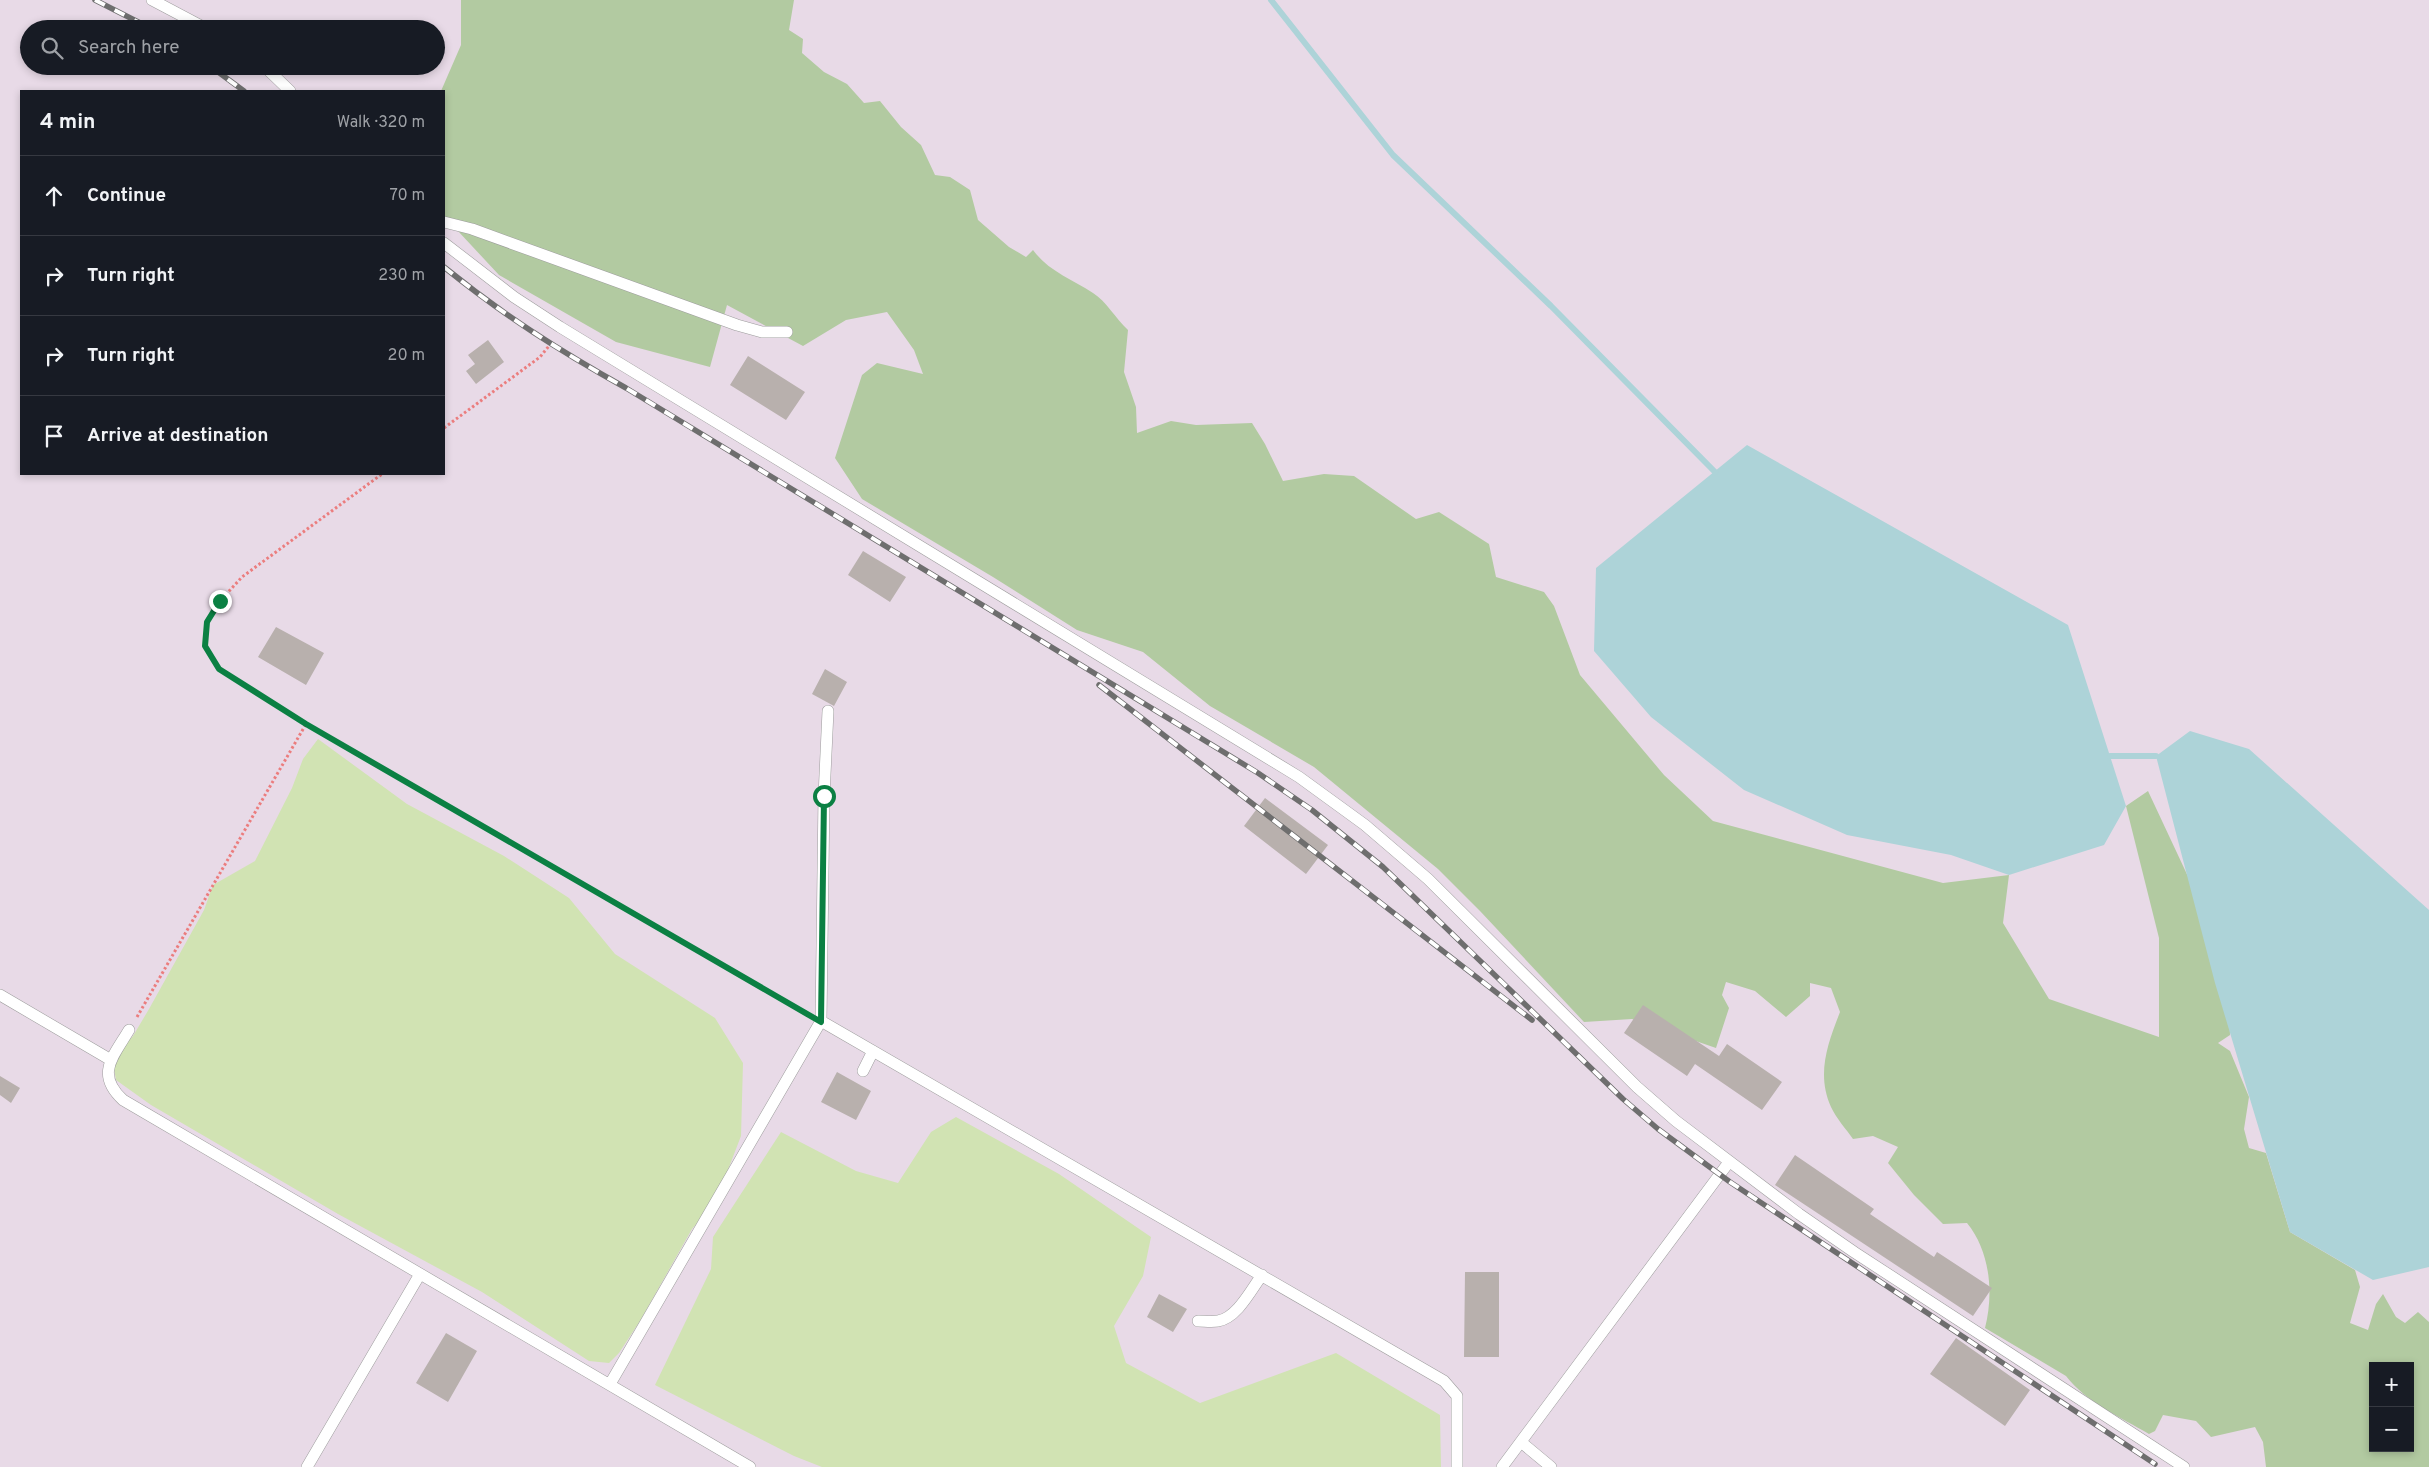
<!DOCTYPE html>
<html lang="en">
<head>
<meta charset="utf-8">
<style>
  :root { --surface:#171b24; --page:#20242c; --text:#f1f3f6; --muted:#9ea1a6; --line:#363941 }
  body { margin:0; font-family:Overpass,sans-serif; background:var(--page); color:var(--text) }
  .controls { position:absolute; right:15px; bottom:15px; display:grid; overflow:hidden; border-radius:0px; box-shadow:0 2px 8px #0003 }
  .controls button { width:45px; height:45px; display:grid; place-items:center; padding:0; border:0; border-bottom:1px solid var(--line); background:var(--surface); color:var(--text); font:25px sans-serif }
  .stop { position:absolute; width:15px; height:15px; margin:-11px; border:4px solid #0b8043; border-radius:50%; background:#fff }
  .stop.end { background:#0b8043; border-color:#fff; box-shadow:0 1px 5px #0008 }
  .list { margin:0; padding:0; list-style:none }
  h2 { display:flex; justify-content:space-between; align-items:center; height:65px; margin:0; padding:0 20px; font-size:21px }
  h2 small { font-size:16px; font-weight:400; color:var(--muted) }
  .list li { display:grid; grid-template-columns:32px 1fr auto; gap:15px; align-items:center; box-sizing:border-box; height:80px; padding:0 20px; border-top:1px solid var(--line) }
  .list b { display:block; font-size:19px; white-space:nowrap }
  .list em { font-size:16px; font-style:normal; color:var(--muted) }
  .icon { flex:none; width:28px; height:28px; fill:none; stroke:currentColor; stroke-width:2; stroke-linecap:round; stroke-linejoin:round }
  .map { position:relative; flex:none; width:2429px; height:1467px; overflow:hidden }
  .search { position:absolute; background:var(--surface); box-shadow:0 2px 8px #0003; left:20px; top:20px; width:425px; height:55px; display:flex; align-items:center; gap:12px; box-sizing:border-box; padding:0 18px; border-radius:28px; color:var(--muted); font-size:19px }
  .panel { position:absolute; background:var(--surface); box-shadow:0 2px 8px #0003; left:20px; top:90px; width:425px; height:385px; border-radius:0px }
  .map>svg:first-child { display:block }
  .industrial { fill:#e8dae7; fill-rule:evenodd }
  .grass { fill:#d1e3b3 }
  .forest { fill:#b2caa1; fill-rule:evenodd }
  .water { fill:#add3d8 }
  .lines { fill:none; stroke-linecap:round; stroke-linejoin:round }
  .stream { stroke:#add3d8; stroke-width:6 }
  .building { fill:#b8b0ad }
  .lane-casing { stroke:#9d9d9d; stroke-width:12 }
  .path { stroke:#eb7d7e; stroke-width:3; stroke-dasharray:2.5 2.5; stroke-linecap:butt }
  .lane { stroke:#fff; stroke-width:11 }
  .rail-casing { stroke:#6e6e6e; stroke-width:5.5 }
  .rail { stroke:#fff; stroke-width:4; stroke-dasharray:11; stroke-linecap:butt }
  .route { stroke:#0b8043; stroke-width:6 }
</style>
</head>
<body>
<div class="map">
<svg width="2429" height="1467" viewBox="0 0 2429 1467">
  <rect width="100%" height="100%" fill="#efece7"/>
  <path class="industrial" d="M0 0H2429V1467H0ZM29 29H436V66H29ZM21 91H444V474H21ZM2373 1366H2410V1448H2373Z"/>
  <path class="grass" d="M318 739 407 804 504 856 569 898 615 954 715 1018 743 1063 741 1136 716 1201 692 1229 640 1321 619 1353 609 1363 589 1361 482 1292 338 1214 151 1105 116 1080 112 1058 133 1036 149 1009 204 910 213 885 255 861 292 788 303 759Z
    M956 1117 1059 1174 1151 1237 1143 1276 1114 1326 1126 1363 1200 1403 1336 1353 1440 1415 1441 1467H822L794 1456 655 1385 711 1269 713 1237 781 1132 856 1171 898 1183 931 1132Z"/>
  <path class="forest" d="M461 0H794L789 30 803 39 802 53 824 72 847 84 864 103 880 101 901 127 921 145 935 175 950 177 970 190 978 220 1009 247 1026 257 1033 250C1048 271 1072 279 1093 293 1106 301 1116 319 1128 330L1124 372 1136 407 1137 433 1171 421 1196 425 1252 423 1265 444 1283 481 1324 474 1354 476 1416 519 1439 512 1489 544 1496 577 1544 592 1554 606 1580 675 1664 775 1713 821 1943 883 2009 875 2003 923 2049 999 2159 1037V938L2126 806 2148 791 2228 962 2230 1035 2218 1043 2230 1051 2249 1097 2244 1129 2249 1148 2266 1153 2290 1232 2355 1270 2360 1287 2350 1323 2368 1330 2376 1304 2383 1294 2396 1317 2405 1323 2418 1312 2429 1322V1467H2266L2263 1442 2255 1427 2211 1437 2196 1421 2163 1415 2155 1431 2149 1434C2120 1417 2086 1402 2066 1376L1985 1328C1994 1293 1990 1251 1967 1223L1943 1224 1914 1195 1888 1163 1898 1147 1873 1136 1853 1139C1846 1129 1836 1118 1831 1107 1816 1074 1828 1043 1840 1012L1831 988 1810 983V996L1786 1017 1755 991 1726 982 1722 995 1729 1008 1716 1048 1632 1019 1584 1022 1480 911 1438 869 1314 767 1210 706 1143 652 1077 630 993 577 862 499 835 458 862 375 877 363 923 374 914 350 887 312 846 320 803 346 727 305 710 367 616 342 499 275 444 216V91H441L461 45ZM2373 1366H2410V1448H2373Z"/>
  <path class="water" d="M1747 445 2068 625 2126 806 2104 845 2009 875 1951 855 1847 835 1744 790 1651 717 1594 651 1596 568Z
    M2190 731 2249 749 2429 910V1267L2373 1280 2290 1232 2215 983 2156 756Z"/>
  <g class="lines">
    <path class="stream" d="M1271 0 1393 155 1551 306 1715 472
      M2110 756H2156"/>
  </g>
  <path class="building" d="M488 340 504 362 476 384 466 371 475 364 468 355Z
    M748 356 805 392 786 420 730 385Z
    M863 551 906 577 890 602 848 575Z
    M276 627 324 653 306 685 258 657Z
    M825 669 847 682 834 706 812 694Z
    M1265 798 1328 845 1306 874 1244 826Z
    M1643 1005 1719 1056 1727 1044 1782 1082 1762 1110 1695 1064 1687 1076 1624 1033Z
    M837 1072 871 1091 856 1120 821 1102Z
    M0 1076 20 1088 11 1103 0 1095Z
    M1795 1155 1874 1209 1870 1214 1934 1257 1937 1252 1992 1288 1973 1316 1775 1185Z
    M1465 1272H1499V1357H1464Z
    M1159 1294 1187 1309 1173 1332 1147 1317Z
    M446 1333 477 1351 448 1402 416 1383Z
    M1956 1338 2030 1390 2005 1426 1930 1374Z"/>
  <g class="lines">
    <g class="lane-casing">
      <path id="lane" d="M152 0 207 29
        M264 66 290 91
        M444 222 472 229 737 325 762 332H787
        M444 243 514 297 560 327 1299 777 1365 825 1428 879 1637 1087 1676 1121 1799 1214 1854 1252 2184 1467
        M0 995 111 1060
        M821 1021 1444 1381 1457 1396V1467
        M129 1030C113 1057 95 1074 123 1100L750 1467
        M863 1071 873 1051
        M1198 1321C1204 1321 1212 1322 1218 1321 1237 1318 1251 1290 1262 1275
        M610 1384 821 1021 824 796 828 711
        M1521 1442 1551 1467
        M307 1467 420 1274
        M1502 1467 1729 1162"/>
    </g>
    <path class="path" d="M444 428 540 357 553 341
      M306 724 805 1012
      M137 1017 306 724 219 669 205 646 207 622 220 601 242 577 382 474"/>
    <use href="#lane" class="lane"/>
    <g class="rail-casing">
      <path id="rail" d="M95 0 152 29
        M210 66 244 91
        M444 267C503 315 560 351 626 388L1258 773 1312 810 1383 867 1623 1099 1658 1129 1730 1182 2155 1464
        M1099 685 1532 1020"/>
    </g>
    <use href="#rail" class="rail"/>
  </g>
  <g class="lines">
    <path class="route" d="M220 601 207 622 205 646 219 669 306 724 821 1022 824 796"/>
  </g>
</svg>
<div class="controls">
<button>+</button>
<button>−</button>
</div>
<div class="stop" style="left:824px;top:796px"></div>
<div class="stop end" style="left:220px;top:601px"></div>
<div class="search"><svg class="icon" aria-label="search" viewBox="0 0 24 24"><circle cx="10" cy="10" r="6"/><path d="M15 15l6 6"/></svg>Search here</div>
<section class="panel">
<h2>4 min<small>Walk · 320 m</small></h2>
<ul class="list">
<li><svg class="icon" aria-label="ahead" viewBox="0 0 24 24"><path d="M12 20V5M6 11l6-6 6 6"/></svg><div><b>Continue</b></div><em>70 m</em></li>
<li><svg class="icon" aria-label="right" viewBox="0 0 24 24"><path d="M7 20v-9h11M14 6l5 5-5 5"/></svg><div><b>Turn right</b></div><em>230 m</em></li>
<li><svg class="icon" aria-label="right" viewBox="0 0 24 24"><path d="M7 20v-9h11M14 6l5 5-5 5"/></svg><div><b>Turn right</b></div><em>20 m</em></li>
<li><svg class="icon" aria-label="arrive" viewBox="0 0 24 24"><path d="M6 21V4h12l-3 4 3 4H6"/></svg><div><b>Arrive at destination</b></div></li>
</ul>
</section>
</div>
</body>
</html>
